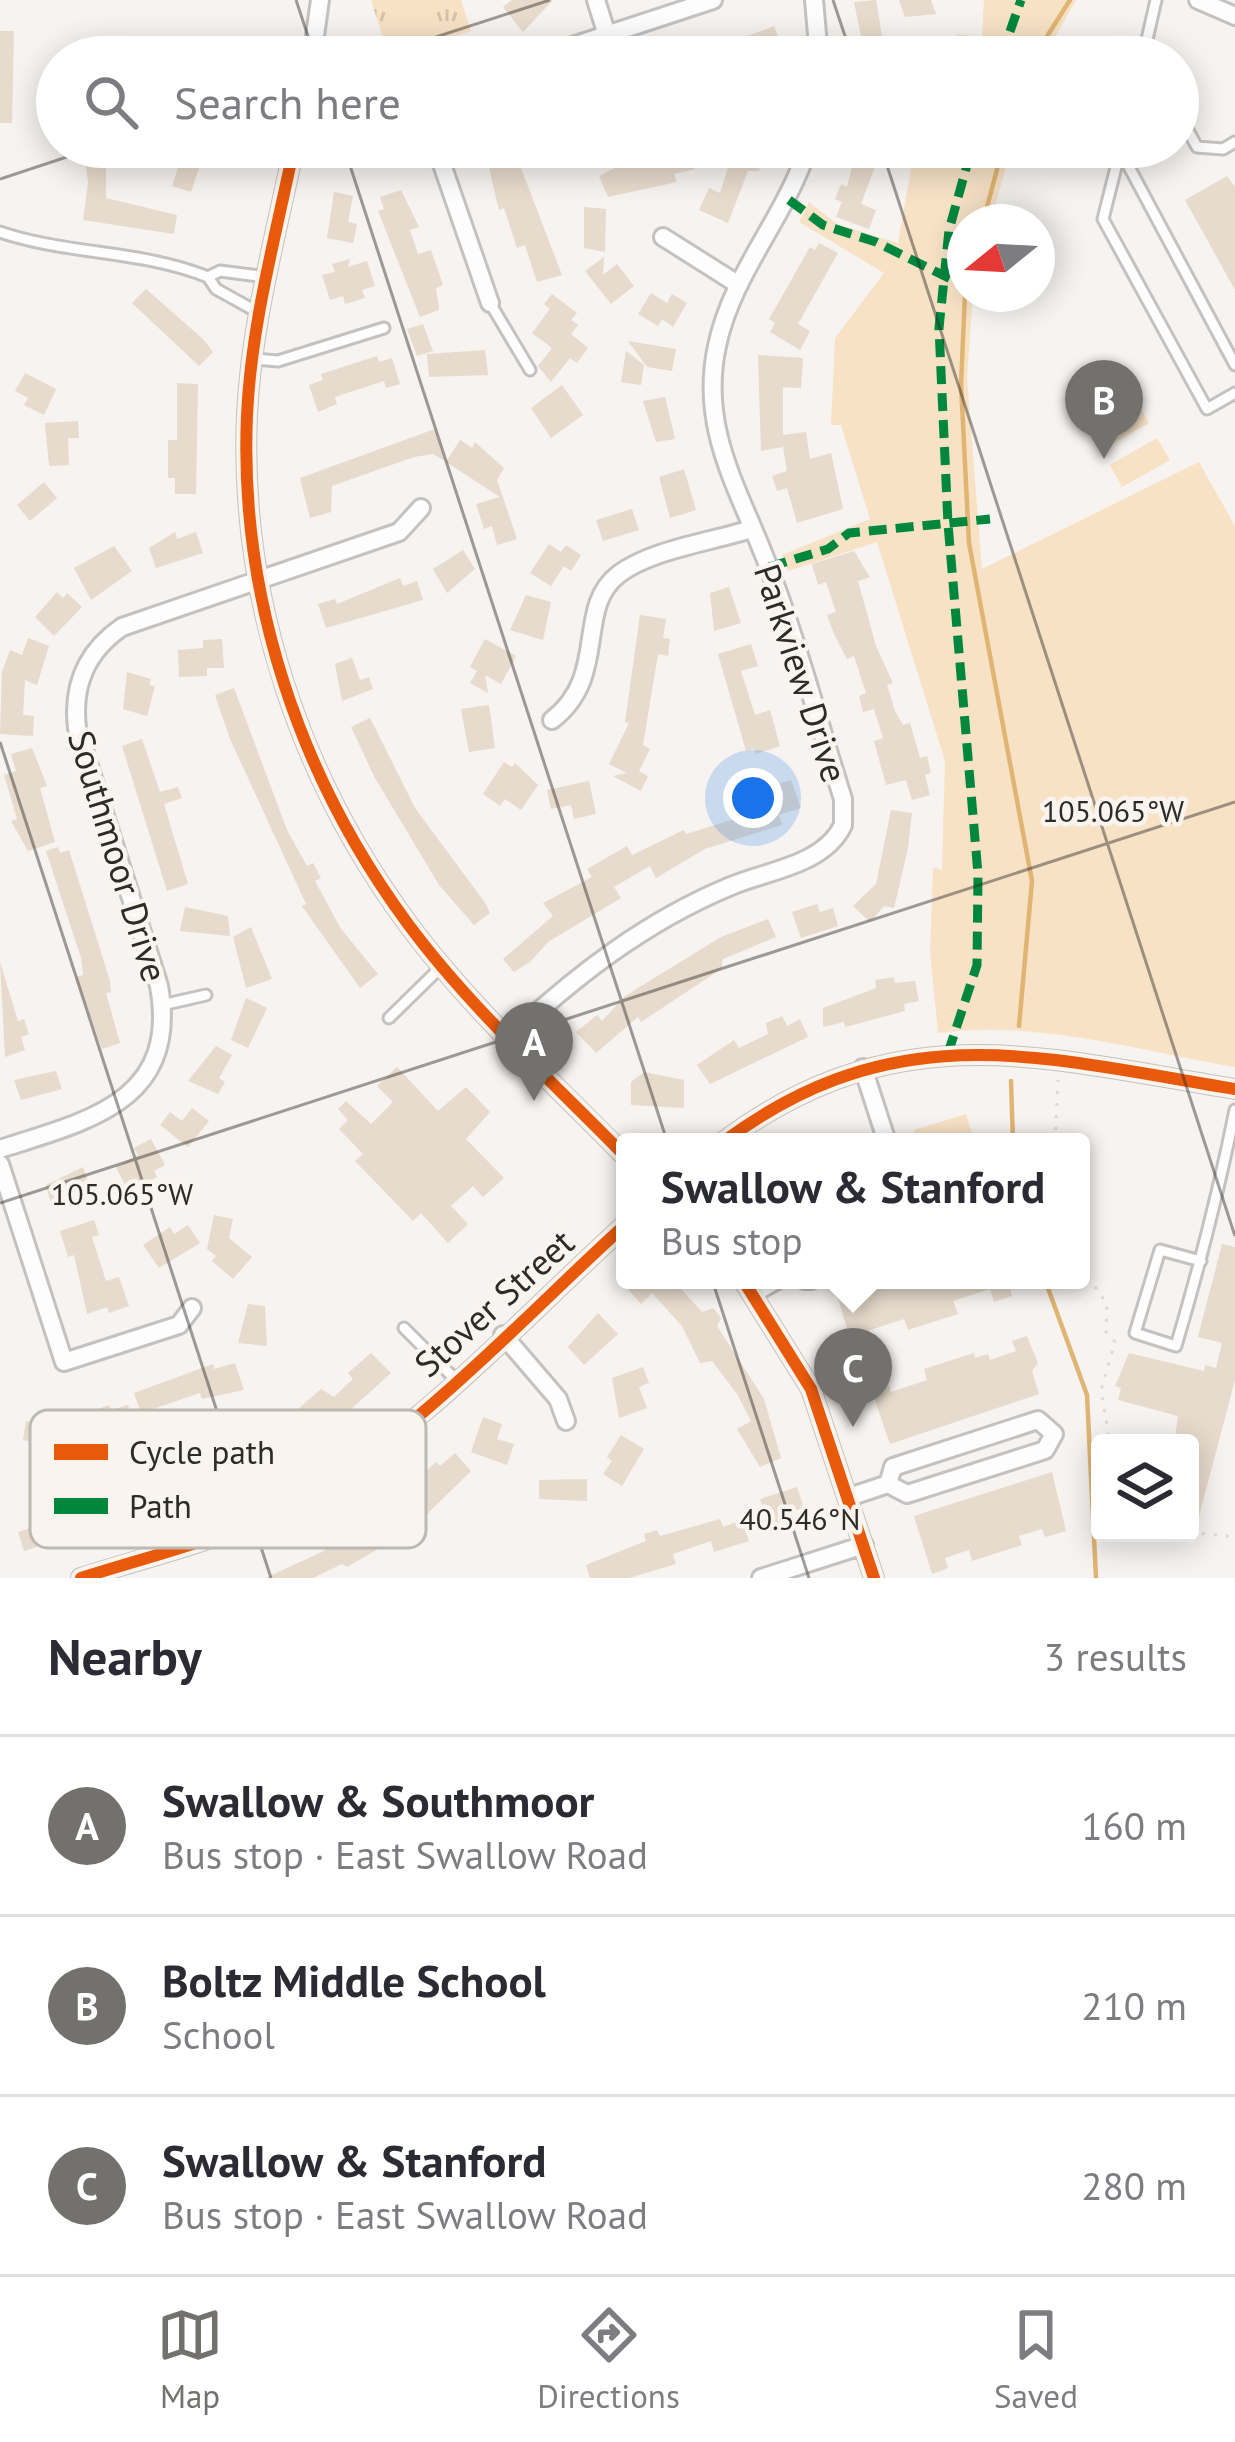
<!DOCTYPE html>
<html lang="en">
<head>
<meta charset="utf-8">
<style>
  :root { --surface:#fff; --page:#f2f2f3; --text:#2b2b33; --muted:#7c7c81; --line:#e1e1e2; --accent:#73716e }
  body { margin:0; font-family:"PT Sans",sans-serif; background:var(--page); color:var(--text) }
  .controls { position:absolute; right:36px; bottom:36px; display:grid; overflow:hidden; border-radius:12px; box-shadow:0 6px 30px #0003 }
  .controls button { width:108px; height:108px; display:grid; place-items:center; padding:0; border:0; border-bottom:3px solid var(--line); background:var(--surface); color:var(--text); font:60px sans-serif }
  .compass { position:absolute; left:947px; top:204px; width:108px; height:108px; border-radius:50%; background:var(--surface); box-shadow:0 6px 30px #0003; rotate:252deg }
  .you { position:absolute; left:753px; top:798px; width:42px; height:42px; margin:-30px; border:9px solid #fff; border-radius:50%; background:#1a73e8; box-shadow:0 0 0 18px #1a73e833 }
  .badge { display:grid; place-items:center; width:78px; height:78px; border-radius:50%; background:var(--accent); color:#fff; font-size:39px; font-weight:700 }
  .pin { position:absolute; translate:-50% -99px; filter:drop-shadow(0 3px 6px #0008) }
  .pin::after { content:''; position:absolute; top:63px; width:42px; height:36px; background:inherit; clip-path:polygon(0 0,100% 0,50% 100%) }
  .popup { position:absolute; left:616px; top:1133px; width:474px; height:156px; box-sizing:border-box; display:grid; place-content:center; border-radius:12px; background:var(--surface); filter:drop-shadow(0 3px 9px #0005); font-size:39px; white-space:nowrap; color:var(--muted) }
  .popup b { font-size:45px; color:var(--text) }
  .popup::after { content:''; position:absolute; left:50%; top:100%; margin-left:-24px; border:24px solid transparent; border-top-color:var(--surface) }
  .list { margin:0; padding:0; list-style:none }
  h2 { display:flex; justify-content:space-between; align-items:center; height:156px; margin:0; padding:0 48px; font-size:51px }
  h2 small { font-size:39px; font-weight:400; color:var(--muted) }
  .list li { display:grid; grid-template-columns:78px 1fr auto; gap:36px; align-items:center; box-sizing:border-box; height:180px; padding:0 48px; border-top:3px solid var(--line) }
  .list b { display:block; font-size:45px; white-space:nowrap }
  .list p { margin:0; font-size:39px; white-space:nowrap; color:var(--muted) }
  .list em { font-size:39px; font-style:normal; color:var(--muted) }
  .icon { flex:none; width:66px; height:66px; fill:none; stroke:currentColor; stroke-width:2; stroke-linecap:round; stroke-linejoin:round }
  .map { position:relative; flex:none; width:1235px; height:1578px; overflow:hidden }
  .search { position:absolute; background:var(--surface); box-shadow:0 6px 30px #0003; left:36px; right:36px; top:36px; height:132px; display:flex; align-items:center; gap:30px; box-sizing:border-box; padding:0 42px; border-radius:66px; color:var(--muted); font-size:45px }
  .sheet { height:696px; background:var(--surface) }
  nav { display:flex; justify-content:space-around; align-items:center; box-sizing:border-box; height:168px; border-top:3px solid var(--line); background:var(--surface); font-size:33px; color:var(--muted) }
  nav a { display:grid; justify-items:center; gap:6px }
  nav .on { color:var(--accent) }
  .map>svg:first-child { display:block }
  .green { fill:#f7e2c6 }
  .park { fill:url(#park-tufts) }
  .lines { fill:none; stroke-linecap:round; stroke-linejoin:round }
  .stream { stroke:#e0b574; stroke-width:4.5 }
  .building { fill:#e6dbcc }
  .lane-casing { stroke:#c4c2c0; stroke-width:15 }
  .street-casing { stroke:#c4c2c0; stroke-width:22 }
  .path { stroke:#dbdad9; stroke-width:3; stroke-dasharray:3 9; stroke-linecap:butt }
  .lane { stroke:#fefdfd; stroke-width:9 }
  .street { stroke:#fefdfd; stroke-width:16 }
  .quiet { stroke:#00873e; stroke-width:9; stroke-dasharray:18 9; stroke-linecap:butt }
  .cycleway-casing { stroke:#f9f4ed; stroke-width:20 }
  .cycleway { stroke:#e8590c; stroke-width:12 }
  .ticks { fill:none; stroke:#2d2b28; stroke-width:3; stroke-opacity:0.45 }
  .labels { text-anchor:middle; stroke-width:9; stroke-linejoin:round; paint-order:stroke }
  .street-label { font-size:36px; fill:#2d2b28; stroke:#f9f4ed }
  .key { fill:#f9f4ed; stroke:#bcb8b2; stroke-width:3 }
  .key-label { font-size:33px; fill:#2d2b28 }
  .ticks-label { font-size:30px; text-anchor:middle; fill:#2d2b28; stroke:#f9f4ed; stroke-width:9; stroke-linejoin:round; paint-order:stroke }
</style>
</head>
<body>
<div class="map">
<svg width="1235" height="1578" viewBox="0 0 1235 1578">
  <defs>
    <pattern id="park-tufts" width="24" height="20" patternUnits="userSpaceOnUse" patternTransform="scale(3)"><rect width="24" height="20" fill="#f7e2c6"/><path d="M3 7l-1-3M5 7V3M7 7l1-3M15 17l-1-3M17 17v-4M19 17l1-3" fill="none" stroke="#d4c2aa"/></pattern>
  </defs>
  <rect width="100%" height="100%" fill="#f6f3f0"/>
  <path class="green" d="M984 0H1076L1044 57H940L957 47V34L982 37Z
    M915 147H1012L990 222H965V294H973L967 378 982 569 1199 462 1235 526V1067C1138 1050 1036 1020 938 1033L930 952 933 868 942 870 945 761 877 542 788 571 782 555 870 519 841 425H831L835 338 884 273 799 222 809 202 837 224 898 243Z
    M1116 364 1129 386 1081 413 1069 391Z
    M1137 401 1149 423 1101 450 1089 428Z
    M1157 438 1170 460 1122 487 1110 465Z
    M966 1114 973 1137 917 1142 914 1130Z"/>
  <path class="park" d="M371 0H461L471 31 389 57Z"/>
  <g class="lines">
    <path class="stream" d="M1034 57 1070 0
      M983 222 1003 147
      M965 294 961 384 969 543 1032 881 1019 1026
      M1011 1081 1013 1142
      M1045 1280 1087 1395 1096 1578"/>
  </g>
  <path class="building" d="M512 0H553L523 32 503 7Z
    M876 0 883 42 863 46 854 2Z
    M899 0H931L936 14 905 17Z
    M774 26 781 45 774 48 777 57H692Z
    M0 31H14L12 123H0Z
    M84 147H106V198L177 215 174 234 83 220 88 183Z
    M185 147H206L191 192 172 186Z
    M484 147H509L514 164 519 163 562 275 537 282 525 245 517 248 504 208 499 210Z
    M726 147 764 153 759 171H748L728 223 699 210 709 188 720 193 730 161 723 159Z
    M857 147 880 153 861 204 876 210 869 229 836 217 842 202 835 199 841 184 847 187Z
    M689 148 695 169 674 174 677 182 608 197 599 176 629 161Z
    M1227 176 1235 187V290L1185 200Z
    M401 190 419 227 410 230 418 254 431 250 443 285 436 288 439 310 420 317 378 211 384 209 380 197Z
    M334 192 353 196 348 222 357 224 353 243 327 238Z
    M584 207 606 209 605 252 584 248Z
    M819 243 838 253 798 324 810 331 800 350 770 332 775 323 769 319 810 247 815 250Z
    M604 257 603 275 617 264 634 286 611 304 585 271Z
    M350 259 348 267 367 261 375 286 362 290 365 298 345 304 343 296 330 300 322 275 335 272 332 264Z
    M146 289 204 340 213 352 199 366 132 303Z
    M651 293 667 303 672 294 687 303 673 327 662 319 658 326 638 314Z
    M552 294 577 313 571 320 578 325 571 334 588 348 577 363 570 358 551 382 538 366 552 348 532 333 550 309 544 304Z
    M423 324 433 351 417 356 407 329Z
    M628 341 676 349 672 371 647 367Z
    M485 350 488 375 429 377 427 354Z
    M626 351 644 365 641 385 621 382Z
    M758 355 803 358 801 388 783 387V435L806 432 810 459 831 453 843 509 797 523 787 488 777 491 772 476 787 471 783 447 761 451Z
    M377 356 379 362 392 358 400 384 386 388 384 381 335 397 337 404 318 412 309 385 323 380 321 374Z
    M25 373 56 389 44 415 24 405 28 398 15 391Z
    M177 383 198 384 196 494H175V478H168V440H177Z
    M562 385 583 415 551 438 531 408Z
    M665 397 675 439 656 442 643 401Z
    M78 421 79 438H68L69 465 49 466 45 423Z
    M435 429 445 461 433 454 414 457 332 486 331 512 310 518 300 478Z
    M460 440 472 448 475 442 504 468 497 480 517 539 497 545 492 526 484 529 476 504 500 497 446 462Z
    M684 469 696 510 670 518 659 477Z
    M44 482 57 498 30 521 17 505Z
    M632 509 639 530 603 541 596 520Z
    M175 532 177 539 196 532 203 553 156 568 149 548Z
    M549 544 561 552 566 545 581 555 571 571 564 566 551 586 530 573Z
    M114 546 132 571 91 600 74 568Z
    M463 550 475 569 447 593 433 569Z
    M854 551 870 577 858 581 876 646 893 683 887 685 895 711 903 725 910 723 920 758 927 756 931 773 925 775 930 795 912 800 906 780 886 785 874 741 883 738 874 709 863 712 859 696 866 693 854 656 847 659 834 634 827 615 836 612 826 582 818 585 812 564Z
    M400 578 403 586 417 581 423 600 326 628 318 604 335 599 337 604Z
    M729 587 741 623 714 631 710 593Z
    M57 592 63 598 67 593 82 607 54 636 35 617Z
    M526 595 551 602 543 640 510 630Z
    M640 615 666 619 663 638 670 639 668 656 658 654 643 745 650 749 639 771 648 776 641 791 613 776 627 773 609 764 629 723 625 722Z
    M28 638 49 646 37 685 25 680 23 715 34 716 33 736 0 734 2 672 10 650 22 655Z
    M222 639 224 668H207V676L179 677 178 650 203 648V640Z
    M485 639 516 656 501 684 485 675 488 693 470 683 477 671 470 667Z
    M751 644 758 666 741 671 755 715 770 710 780 746 756 754 754 749 746 751 718 654Z
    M352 658 360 680 369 677 373 689 342 701 335 664Z
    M127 672 151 679 149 685 155 686 147 716 123 709Z
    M234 688 287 830 307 866 313 863 321 878 315 881 341 929 378 974 360 988 302 906 306 904 230 739 215 695Z
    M489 705 495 748 469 752 461 709Z
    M370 718 415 808 486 904 490 913 474 925 439 885 375 778 351 727Z
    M142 739 160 792 178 787 182 798 164 804 188 884 167 891 122 746Z
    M32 748 47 786 40 788 55 842 28 851 11 821 17 819 4 775 16 771 11 754Z
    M504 762 512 767 515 763 538 785 521 810 505 799 500 806 483 794Z
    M791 780 801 808 779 815 782 825 705 849 656 878 650 866 614 887 621 898 548 942 530 962 514 972 503 959 553 916 543 903 592 877 587 869 627 846 632 855 684 830 686 834 764 810 757 790Z
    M589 781 596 814 574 819 571 805 551 809 547 790Z
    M891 810 912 813 908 848 894 908 884 906 870 922 853 906 876 884Z
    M58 847 60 853 69 850 110 981 111 992 106 993 120 1043 102 1049 76 977 83 975 81 958 46 851Z
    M817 904 820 912 833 908 838 926 801 938 792 912Z
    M185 907 228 916 230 936 180 931Z
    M768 919 776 937 723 959 721 969 641 1022 638 1017 596 1053 576 1032 597 1015 602 1021 625 996 721 937Z
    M251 927 272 979 246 988 233 937Z
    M0 962 18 1021 24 1019 29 1034 21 1037 25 1050 5 1057Z
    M894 977 895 983 915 981 919 1001 904 1004 905 1011 845 1027 844 1022 823 1027V1008L876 988 875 980Z
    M246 998 267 1008 248 1048 231 1040Z
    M782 1016 787 1026 800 1019 808 1037 710 1084 697 1065 734 1040 739 1048 768 1034 766 1023Z
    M216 1046 232 1055 219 1078 225 1082 218 1094 188 1081Z
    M397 1067 438 1111 466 1087 490 1112 466 1139 504 1178 483 1197 473 1186 451 1206 468 1224 448 1243 421 1213 413 1221 355 1161 363 1154 339 1129 348 1120 338 1109 346 1101 371 1124 393 1102 377 1086Z
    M56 1071 62 1089 21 1100 14 1080Z
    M644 1072 684 1080V1108L631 1105V1082Z
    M192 1108 209 1121 188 1147 160 1125 170 1112 182 1121Z
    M151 1139 165 1165 154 1171 157 1177 137 1188 133 1183 126 1187 116 1167 138 1155 134 1148Z
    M83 1167 93 1196 51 1204 46 1185Z
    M214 1215 233 1219 229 1238 252 1257 233 1279 212 1261 216 1256 207 1249Z
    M94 1220 99 1235 92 1237 106 1281 119 1277 129 1306 109 1313 107 1307 87 1314 74 1255 68 1257 60 1231Z
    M188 1225 200 1243 159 1268 143 1245 170 1227 174 1234Z
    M1222 1244 1235 1247V1380L1194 1535 1190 1443H1174L1178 1416 1118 1400 1121 1388 1115 1386 1129 1353 1204 1371 1205 1365 1216 1368 1222 1343 1198 1337Z
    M634 1280H673L702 1312 713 1308 721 1318 717 1326 764 1399 781 1458 760 1467 737 1429 751 1421 737 1394 712 1361 700 1363 682 1326 652 1293 641 1304 626 1287Z
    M866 1280H1009L1012 1296 994 1302 990 1289 953 1301 958 1314 908 1330 904 1319 867 1331 871 1342 853 1348 835 1289Z
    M248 1304 265 1306 267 1346 238 1343Z
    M598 1313 618 1334 584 1365 568 1347Z
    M1027 1336 1038 1363 1032 1371 1039 1394 890 1444 870 1386 887 1381 891 1392 927 1380 924 1369 974 1353 975 1358 988 1354 990 1360 1016 1351 1012 1341Z
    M371 1353 391 1373 350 1410 292 1445 294 1449 195 1495 119 1513 121 1519 101 1525 100 1520 66 1530 68 1537 24 1551 18 1532 75 1513 74 1508 94 1502 92 1496 160 1477 158 1469 171 1465 176 1477 245 1445 242 1440 281 1424 321 1389 334 1397 353 1379 348 1373Z
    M235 1363 244 1390 202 1399 200 1393 141 1413 134 1393 213 1364 214 1369Z
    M643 1367 649 1383 639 1387 647 1408 619 1418 612 1378Z
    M109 1405 111 1410 128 1405 136 1427 106 1436 108 1442 97 1446 90 1442 83 1414Z
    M483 1417 502 1424 497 1439 514 1444 507 1465 471 1452Z
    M26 1421 74 1428 71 1449 23 1440Z
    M621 1435 644 1449 622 1486 603 1474 612 1461 607 1457Z
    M455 1453 471 1471 418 1523 406 1518 377 1540 380 1548 347 1567 342 1564 313 1578H265L322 1552 364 1519 368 1524 425 1480 421 1476 436 1462 440 1466Z
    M1052 1472 1066 1531 1045 1537 1042 1529 1019 1536 1022 1545 972 1561 969 1550 945 1558 948 1568 932 1574 914 1516Z
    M587 1479V1501L539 1499V1480Z
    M797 1487 804 1508 787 1513 792 1527 771 1534 760 1499Z
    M720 1519 723 1527 742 1520 749 1541 714 1552 711 1541 673 1554 676 1564 629 1578H590L586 1565 646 1541 644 1534 657 1530 660 1536Z"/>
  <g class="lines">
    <g class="lane-casing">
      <path id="lane" d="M1143 57 1156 0
        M1178 112 1197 147 1223 149 1235 142
        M1121 147 1103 219 1207 409 1235 393
        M1120 150 1235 365
        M0 232C68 255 142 250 208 277
        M490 303 530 370
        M261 314 216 289 208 277 220 271 267 277
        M253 359 278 361 384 328
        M162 1005 206 995
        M389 1018 441 967
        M1201 1261 1160 1250 1135 1333 1176 1346C1199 1268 1219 1190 1235 1110
        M404 1328 455 1379"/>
    </g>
    <g class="street-casing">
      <path id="street" d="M596 0 607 35
        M814 0 819 57
        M1198 0 1235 16
        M312 57 320 0
        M539 57 713 0
        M294 147C276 235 251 325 247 415 239 598 300 778 408 924 471 1009 552 1081 625 1156
        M436 147 490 303
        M663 237 739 285
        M552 720C610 675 574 608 619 574 653 549 711 542 751 529
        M508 1039C575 976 646 921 731 886 769 870 824 865 843 825V799C818 721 797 640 767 563 739 489 699 429 717 346 732 273 786 217 808 147
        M863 1068 887 1142
        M723 1142C897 1013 1039 1057 1235 1089
        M0 1149C87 1121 180 1102 159 986L77 728C72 685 86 652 122 627L399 532 421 508
        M0 1164 64 1362 179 1325 192 1308
        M743 1280 811 1389 874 1578
        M805 1280H811
        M754 1293 777 1280
        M503 1335 558 1399 566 1421
        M849 1497 888 1484 907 1494 1045 1450 1054 1434 1038 1420 893 1467 888 1484
        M81 1578C149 1556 224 1539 288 1506 412 1441 521 1319 625 1225
        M761 1578 864 1545"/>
    </g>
    <path class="path" d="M1055 1142 1058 1080
      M1081 1267 1107 1304 1106 1332 1115 1342 1101 1390 1110 1443
      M1190 1532 1235 1537"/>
    <use href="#lane" class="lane"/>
    <use href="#street" class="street"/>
    <path class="quiet" d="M1001 57 1021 0
      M789 200 823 225 876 242 965 286
      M769 567 828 549 849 533 990 519
      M948 1053 977 965 978 874 948 524 939 328 949 230 972 147"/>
    <g class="cycleway-casing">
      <path id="cycleway" d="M294 147C276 235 251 325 247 415 239 598 300 778 408 924 471 1009 552 1081 625 1156
        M723 1142C897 1013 1039 1057 1235 1089
        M743 1280 811 1389 874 1578
        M81 1578C149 1556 224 1539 288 1506 412 1441 521 1319 625 1225"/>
    </g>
    <use href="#cycleway" class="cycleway"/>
  </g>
  <path class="ticks" d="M296 0 315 57M833 0 852 57M374 57 550 0M344 147 809 1578M881 147 1235 1236M0 179 97 147M0 742 271 1578M0 1203 1235 802"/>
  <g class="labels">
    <g class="street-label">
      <text transform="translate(801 673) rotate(72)" y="13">Parkview Drive</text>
      <text transform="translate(118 856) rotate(73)" y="13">Southmoor Drive</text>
      <text transform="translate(494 1303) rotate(-42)" y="13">Stover Street</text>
    </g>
  </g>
  <rect x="30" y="1410" width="396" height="138" rx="18" class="key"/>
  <rect x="54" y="1444" width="54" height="16" fill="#e8590c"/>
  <rect x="54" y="1498" width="54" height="16" fill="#00873e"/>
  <g class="key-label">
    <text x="129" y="1464">Cycle path</text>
    <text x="129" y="1518">Path</text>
  </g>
  <g class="ticks-label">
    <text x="1113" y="822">105.065°W</text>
    <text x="122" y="1205">105.065°W</text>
    <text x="800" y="1530">40.546°N</text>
  </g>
</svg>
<div class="controls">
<button><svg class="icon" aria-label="layers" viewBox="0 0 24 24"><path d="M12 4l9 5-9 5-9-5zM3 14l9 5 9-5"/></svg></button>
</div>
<svg class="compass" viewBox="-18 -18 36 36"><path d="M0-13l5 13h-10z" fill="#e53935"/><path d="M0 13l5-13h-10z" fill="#7c7c81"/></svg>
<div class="you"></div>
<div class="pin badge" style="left:534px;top:1101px">A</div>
<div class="pin badge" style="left:1104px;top:459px">B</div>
<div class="pin badge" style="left:853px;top:1427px">C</div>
<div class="popup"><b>Swallow &amp; Stanford</b>Bus stop</div>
<div class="search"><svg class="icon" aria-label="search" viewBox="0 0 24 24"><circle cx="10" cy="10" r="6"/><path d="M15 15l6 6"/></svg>Search here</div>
</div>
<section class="sheet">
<h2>Nearby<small>3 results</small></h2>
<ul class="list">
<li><span class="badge">A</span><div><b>Swallow &amp; Southmoor</b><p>Bus stop · East Swallow Road</p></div><em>160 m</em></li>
<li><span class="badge">B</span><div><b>Boltz Middle School</b><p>School</p></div><em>210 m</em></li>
<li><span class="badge">C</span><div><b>Swallow &amp; Stanford</b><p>Bus stop · East Swallow Road</p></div><em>280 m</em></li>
</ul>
</section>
<nav>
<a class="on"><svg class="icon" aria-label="map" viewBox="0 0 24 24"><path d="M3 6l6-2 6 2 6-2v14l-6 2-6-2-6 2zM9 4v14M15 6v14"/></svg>Map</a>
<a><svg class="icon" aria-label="directions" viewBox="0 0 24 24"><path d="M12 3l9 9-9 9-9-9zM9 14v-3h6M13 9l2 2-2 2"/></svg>Directions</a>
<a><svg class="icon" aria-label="saved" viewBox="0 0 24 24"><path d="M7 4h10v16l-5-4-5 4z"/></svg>Saved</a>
</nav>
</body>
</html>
